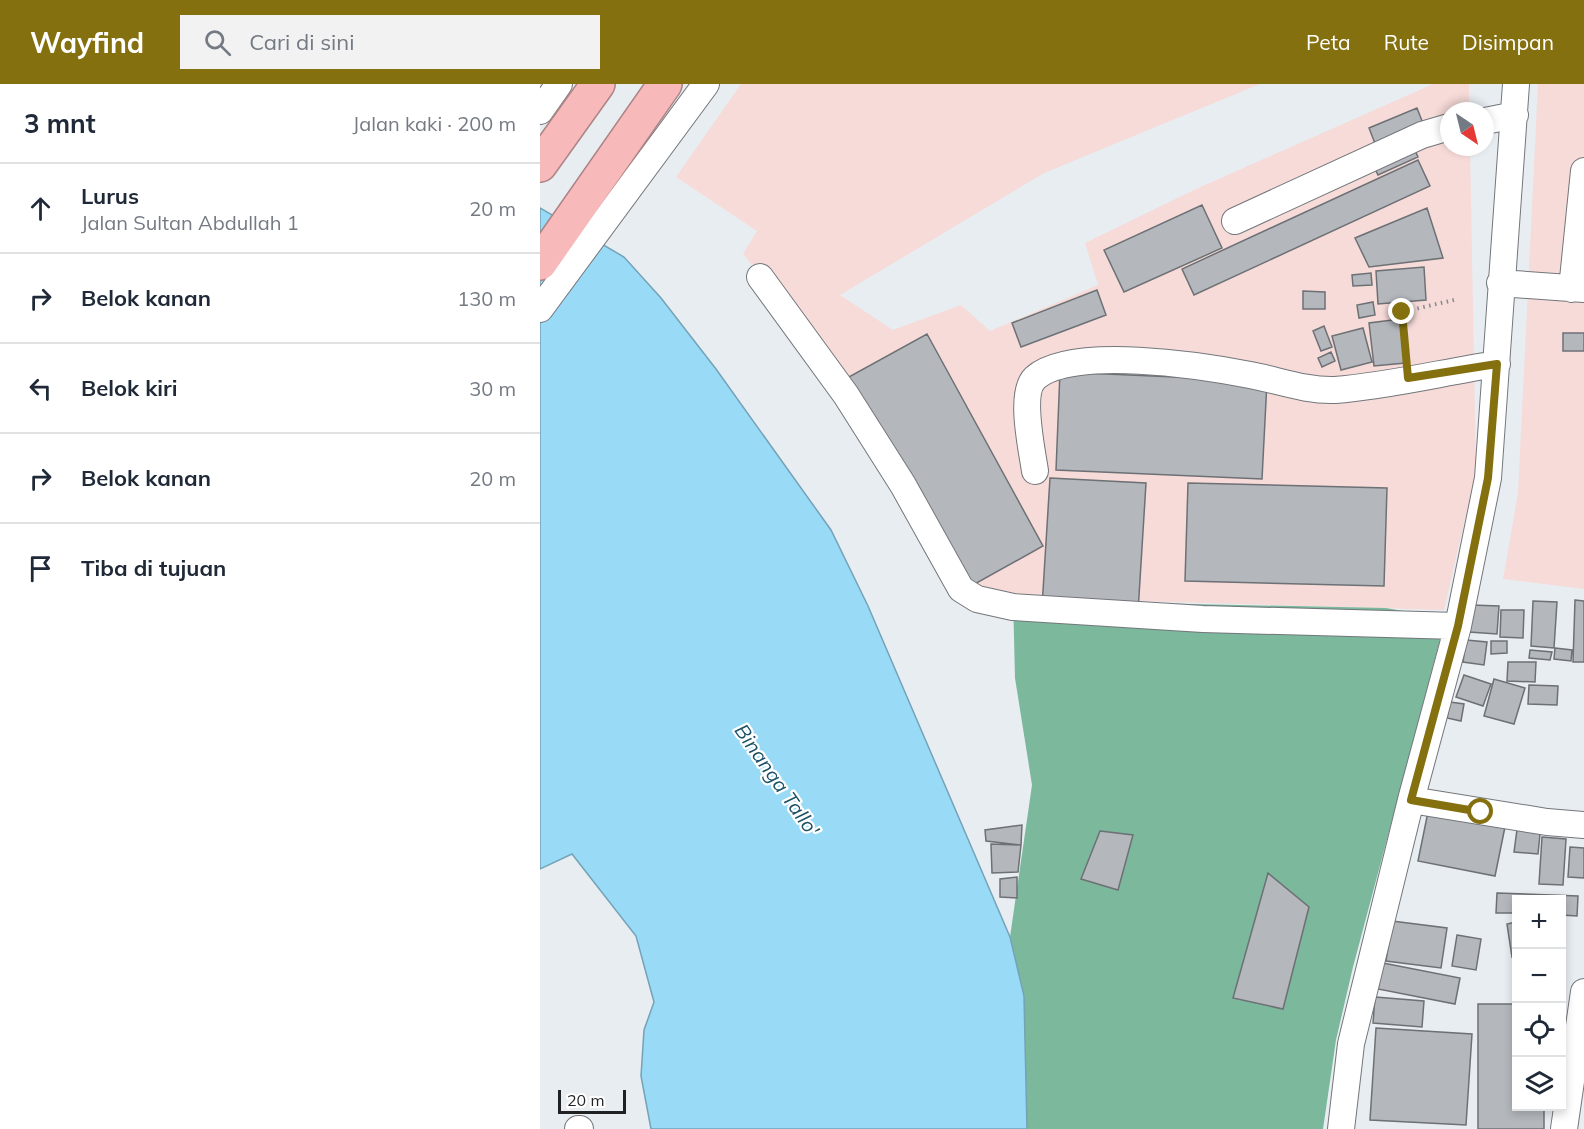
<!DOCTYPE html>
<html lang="id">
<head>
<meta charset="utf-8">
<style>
  :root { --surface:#fff; --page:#f2f2f3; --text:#1f2937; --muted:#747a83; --line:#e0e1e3; --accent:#857010 }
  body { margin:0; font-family:Mulish,sans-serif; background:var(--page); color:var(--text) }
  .controls { position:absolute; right:18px; bottom:18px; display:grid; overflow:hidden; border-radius:0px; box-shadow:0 3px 9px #0003 }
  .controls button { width:54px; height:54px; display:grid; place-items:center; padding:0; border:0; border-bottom:2px solid var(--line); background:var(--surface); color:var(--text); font:30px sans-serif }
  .compass { position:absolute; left:900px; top:18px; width:54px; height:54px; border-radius:50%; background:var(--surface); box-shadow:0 3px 9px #0003; rotate:145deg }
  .scale { position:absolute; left:18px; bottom:15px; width:68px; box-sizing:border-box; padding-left:6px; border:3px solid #1f2123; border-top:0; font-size:16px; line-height:21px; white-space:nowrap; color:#1f2123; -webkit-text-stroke:4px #fff; paint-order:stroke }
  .stop { position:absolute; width:18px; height:18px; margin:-14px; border:4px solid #857010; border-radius:50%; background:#fff }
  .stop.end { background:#857010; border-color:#fff; box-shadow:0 2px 6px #0008 }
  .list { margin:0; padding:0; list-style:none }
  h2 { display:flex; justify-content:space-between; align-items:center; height:78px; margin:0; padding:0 24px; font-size:26px }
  h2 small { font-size:20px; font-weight:400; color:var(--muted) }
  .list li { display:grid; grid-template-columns:39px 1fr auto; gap:18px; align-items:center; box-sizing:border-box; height:90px; padding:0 24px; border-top:2px solid var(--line) }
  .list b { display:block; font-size:22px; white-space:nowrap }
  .list p { margin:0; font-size:20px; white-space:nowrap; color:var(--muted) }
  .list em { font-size:20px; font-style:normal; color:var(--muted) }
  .icon { flex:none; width:33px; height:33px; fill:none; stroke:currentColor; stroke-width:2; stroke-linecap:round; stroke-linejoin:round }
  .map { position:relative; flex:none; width:1044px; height:1045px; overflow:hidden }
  header { display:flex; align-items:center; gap:36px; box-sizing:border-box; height:84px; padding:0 30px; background:var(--accent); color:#fff }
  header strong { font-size:28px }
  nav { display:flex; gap:33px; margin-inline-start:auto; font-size:21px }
  .search { width:420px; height:54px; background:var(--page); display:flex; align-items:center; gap:15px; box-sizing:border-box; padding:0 21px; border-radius:0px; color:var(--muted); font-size:22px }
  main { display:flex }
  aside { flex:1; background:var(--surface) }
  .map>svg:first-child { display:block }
  .industrial { fill:#f6dbd8 }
  .forest { fill:#7bb89c }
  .water { fill:#99daf6; stroke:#74a2b7; stroke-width:1.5 }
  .building { fill:#b4b8bd; stroke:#6d7074; stroke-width:1.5 }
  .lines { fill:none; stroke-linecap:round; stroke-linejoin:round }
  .minor-casing { stroke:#73767b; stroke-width:28 }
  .highway-casing { stroke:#ac8485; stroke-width:36 }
  .path { stroke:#888b8e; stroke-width:4; stroke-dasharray:1.5 4.5; stroke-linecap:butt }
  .minor { stroke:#fff; stroke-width:26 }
  .highway { stroke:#f8b9ba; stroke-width:33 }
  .route { stroke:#857010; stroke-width:8 }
  .labels { text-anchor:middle; stroke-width:4.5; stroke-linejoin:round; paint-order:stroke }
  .water-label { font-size:20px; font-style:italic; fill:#1d5165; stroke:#fff }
</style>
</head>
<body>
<header>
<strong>Wayfind</strong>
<div class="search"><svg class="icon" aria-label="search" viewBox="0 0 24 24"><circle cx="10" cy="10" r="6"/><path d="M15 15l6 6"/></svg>Cari di sini</div>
<nav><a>Peta</a><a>Rute</a><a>Disimpan</a></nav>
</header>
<main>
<aside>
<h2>3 mnt<small>Jalan kaki · 200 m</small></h2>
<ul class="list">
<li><svg class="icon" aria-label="ahead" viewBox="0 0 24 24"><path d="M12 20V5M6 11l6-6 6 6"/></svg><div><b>Lurus</b><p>Jalan Sultan Abdullah 1</p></div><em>20 m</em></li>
<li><svg class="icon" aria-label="right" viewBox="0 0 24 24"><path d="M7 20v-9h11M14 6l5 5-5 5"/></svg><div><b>Belok kanan</b></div><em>130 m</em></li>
<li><svg class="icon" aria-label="left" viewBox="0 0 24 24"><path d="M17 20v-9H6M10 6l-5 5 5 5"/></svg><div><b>Belok kiri</b></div><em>30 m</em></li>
<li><svg class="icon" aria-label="right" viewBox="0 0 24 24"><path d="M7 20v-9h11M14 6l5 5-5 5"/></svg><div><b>Belok kanan</b></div><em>20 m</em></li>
<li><svg class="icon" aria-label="arrive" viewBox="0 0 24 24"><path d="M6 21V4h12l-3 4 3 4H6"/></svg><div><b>Tiba di tujuan</b></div></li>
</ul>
</aside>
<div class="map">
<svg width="1044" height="1045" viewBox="0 0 1044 1045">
  <rect width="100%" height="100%" fill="#e8edf1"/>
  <path class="industrial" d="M201 0H720L504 89 300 211 353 246 421 221 450 247 558 201 545 159 656 105 893 0H929V27H909V63H930L936 387 904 526 456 513 430 502 293 279 203 170 217 147 136 93Z
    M998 0H1044V505L963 495 978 409Z"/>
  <path class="forest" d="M473 513 558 518 846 524 897 533 901 552 813 883 796 956 783 1045H487L484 912 470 853 492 701 475 594Z"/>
  <path class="water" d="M0 124 84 173 121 214 176 285 291 446 328 522 470 853 484 912 487 1045H111L101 992 104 946 114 918 96 852 32 770 0 785Z"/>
  <path class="building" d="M877 24 884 42 836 62 829 44Z
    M872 60 878 73 838 91 832 78Z
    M878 76 890 102 654 211 642 185Z
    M662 121 682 164 584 208 564 166Z
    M887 124 903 174 829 183 815 154Z
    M884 183 886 216 838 220 836 187Z
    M831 189 832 201 813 202 812 191Z
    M557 206 566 231 481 263 472 239Z
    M763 207 785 208V225H763Z
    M833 218 835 231 819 234 817 221Z
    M860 235 865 279 834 282 829 239Z
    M784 242 792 263 781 267 773 247Z
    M823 244 832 278 801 286 792 252Z
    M1023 249H1044V267H1023Z
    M387 250 503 462 424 506 307 294Z
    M791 268 795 277 782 283 778 274Z
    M520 288 727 297 722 395 516 386Z
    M510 394 606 399 598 528 502 523Z
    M648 399 847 404 844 502 645 497Z
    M1035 516 1044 517V578H1033Z
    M993 517 1017 518 1014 564 991 562Z
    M931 521 959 522 957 550 929 548Z
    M961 526H984L983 554 960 553Z
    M926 556 947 558 944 581 923 578Z
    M951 557H967V569L951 570Z
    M1015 564 1032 566 1031 577 1014 575Z
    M990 566 1012 568 1010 576 989 574Z
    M968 578H996L995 598 967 597Z
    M924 591 951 600 943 622 916 613Z
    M954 595 985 604 974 640 944 632Z
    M989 601 1018 602 1017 621 988 620Z
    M910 618 924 620 921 637 907 634Z
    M889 723 966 738 955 792 878 777Z
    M978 738 1001 740 998 770 974 768Z
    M482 741 481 761 446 757 445 746Z
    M560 747 593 751 578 806 541 795Z
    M1002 753 1026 755 1023 801 999 800Z
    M451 760 481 761 478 788 452 789Z
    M1030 763 1044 764V794L1028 793Z
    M728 789 769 823 743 925 693 914Z
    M477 793V814L460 813V795Z
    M957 809 1038 812 1037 832 1022 831V816H976V829H956Z
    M852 837 907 844 901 884 846 877Z
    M976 838V872L972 873 967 840Z
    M917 851 941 855 936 886 912 882Z
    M843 879 920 894 915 920 838 905Z
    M835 913 884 917 882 943 833 939Z
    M938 920H976V1022H1004V1045H938Z
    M836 944 932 950 926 1041 830 1036Z"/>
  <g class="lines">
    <g class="minor-casing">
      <path id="minor" d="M0 27 19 0
        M945 37 975 31
        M695 137 882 51 909 43
        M220 193 306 311 363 401 421 505 437 515 473 523 663 535 918 542
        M960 199 1044 205
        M1032 205 1044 87
        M0 225 166 0
        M495 387C492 366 479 309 495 294 531 261 664 282 710 291 738 296 765 307 795 306 848 302 904 288 957 280
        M871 716 1007 738 1044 741
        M38 1045H40
        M801 1045 811 960 871 716 918 542 948 394 976 0
        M1024 1045 1044 908"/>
    </g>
    <g class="highway-casing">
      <path id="highway" d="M0 81 58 0
        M0 179 125 0"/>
    </g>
    <path class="path" d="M866 272 862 228 914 216"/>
    <use href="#minor" class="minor"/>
    <use href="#highway" class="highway"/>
  </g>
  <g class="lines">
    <path class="route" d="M862 228 868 294 957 280 948 394 918 542 871 716 941 728"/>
  </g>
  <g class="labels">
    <g class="water-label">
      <text transform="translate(237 696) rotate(55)" y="7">Binanga Tallo'</text>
    </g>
  </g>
</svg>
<div class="controls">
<button>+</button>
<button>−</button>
<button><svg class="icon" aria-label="locate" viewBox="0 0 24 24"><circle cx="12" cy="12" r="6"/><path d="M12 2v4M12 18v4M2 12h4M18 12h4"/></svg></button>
<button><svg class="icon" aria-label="layers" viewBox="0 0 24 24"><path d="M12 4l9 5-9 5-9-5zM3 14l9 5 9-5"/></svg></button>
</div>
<svg class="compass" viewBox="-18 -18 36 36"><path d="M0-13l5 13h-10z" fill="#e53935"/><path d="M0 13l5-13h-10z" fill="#747a83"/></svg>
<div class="scale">20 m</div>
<div class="stop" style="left:941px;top:728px"></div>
<div class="stop end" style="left:862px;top:228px"></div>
</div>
</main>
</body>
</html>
